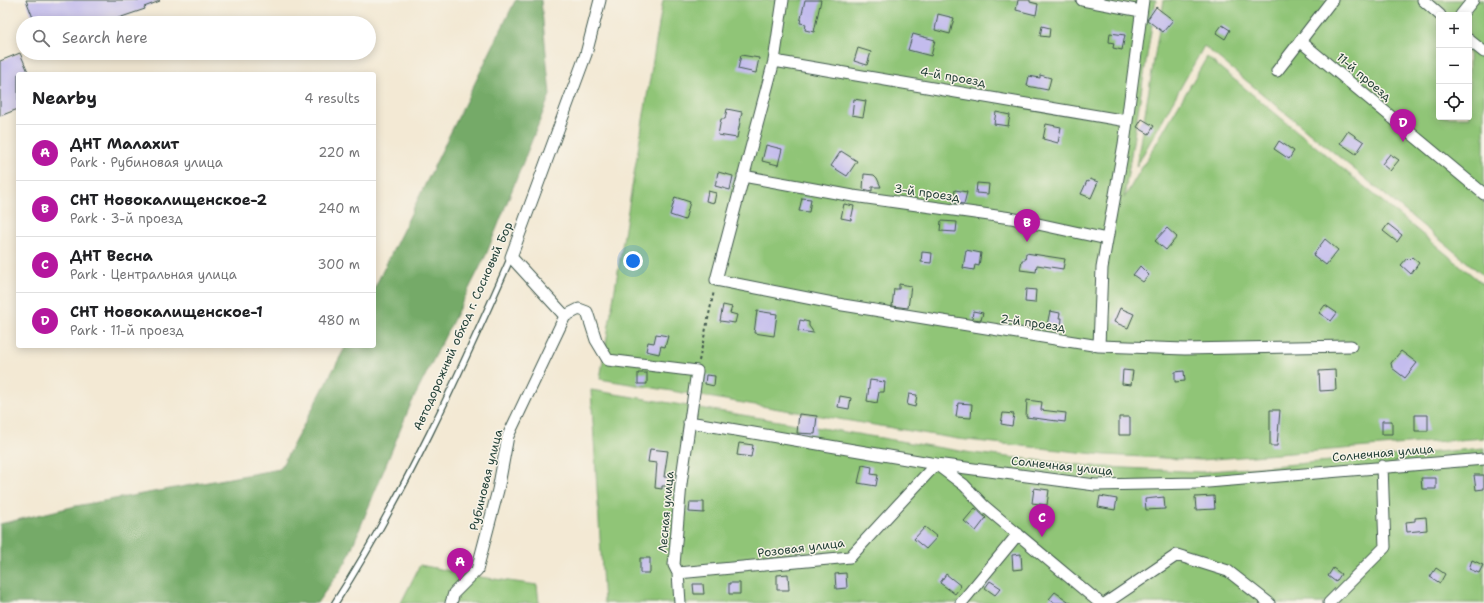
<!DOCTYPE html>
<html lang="en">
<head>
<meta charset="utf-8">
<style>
  :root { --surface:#fff; --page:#f2f2f2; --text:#202124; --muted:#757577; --line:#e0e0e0; --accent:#b5179e }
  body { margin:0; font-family:"Shantell Sans",sans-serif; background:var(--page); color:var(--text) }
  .controls { position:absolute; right:12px; top:12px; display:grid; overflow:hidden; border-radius:4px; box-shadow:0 2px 10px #0003 }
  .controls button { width:36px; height:36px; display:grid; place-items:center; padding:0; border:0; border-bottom:1px solid var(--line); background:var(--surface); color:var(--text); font:20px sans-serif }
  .you { position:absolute; left:633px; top:261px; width:14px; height:14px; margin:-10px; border:3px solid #fff; border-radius:50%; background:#1a73e8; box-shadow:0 0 0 6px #1a73e833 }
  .badge { display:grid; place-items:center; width:26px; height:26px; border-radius:50%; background:var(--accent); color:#fff; font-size:13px; font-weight:700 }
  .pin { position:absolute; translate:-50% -33px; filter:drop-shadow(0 1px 2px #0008) }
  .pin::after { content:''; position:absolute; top:21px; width:14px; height:12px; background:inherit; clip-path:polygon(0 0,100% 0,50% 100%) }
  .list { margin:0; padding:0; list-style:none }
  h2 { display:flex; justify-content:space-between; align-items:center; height:52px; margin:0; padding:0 16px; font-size:17px }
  h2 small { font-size:13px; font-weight:400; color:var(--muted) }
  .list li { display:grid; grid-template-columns:26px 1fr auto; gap:12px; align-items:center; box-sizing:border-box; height:56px; padding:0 16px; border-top:1px solid var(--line) }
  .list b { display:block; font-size:15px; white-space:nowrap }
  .list p { margin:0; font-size:13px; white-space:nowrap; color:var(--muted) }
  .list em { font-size:13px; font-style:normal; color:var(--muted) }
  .icon { flex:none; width:22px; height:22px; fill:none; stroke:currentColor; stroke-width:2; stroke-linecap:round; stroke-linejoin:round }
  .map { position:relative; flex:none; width:1484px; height:603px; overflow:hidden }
  .search { position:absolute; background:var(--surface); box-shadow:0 2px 10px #0003; left:16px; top:16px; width:360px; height:44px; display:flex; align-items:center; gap:10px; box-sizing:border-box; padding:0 14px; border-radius:22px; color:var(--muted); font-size:15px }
  .panel { position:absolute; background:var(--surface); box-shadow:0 2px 10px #0003; left:16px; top:72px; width:360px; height:276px; border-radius:4px }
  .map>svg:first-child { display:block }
  .green { fill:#90c577; stroke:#588156; fill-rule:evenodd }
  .forest { fill:#74aa68; stroke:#4a744e }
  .building { fill:#c3bced }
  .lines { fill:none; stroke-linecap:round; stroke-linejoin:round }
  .service-casing { stroke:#3f574c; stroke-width:8 }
  .minor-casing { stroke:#3f574c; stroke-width:13 }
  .path { stroke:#3f574c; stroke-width:2; stroke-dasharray:3 3; stroke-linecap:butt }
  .service { stroke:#fff; stroke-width:5.5 }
  .minor { stroke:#fff; stroke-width:11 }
  .labels { text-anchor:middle; stroke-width:3; stroke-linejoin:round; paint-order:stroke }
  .street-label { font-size:12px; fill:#1f3d34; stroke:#f7f3e8 }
</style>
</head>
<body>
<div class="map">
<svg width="1484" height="603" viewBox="0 0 1484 603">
  <rect width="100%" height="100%" fill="#f7f3e8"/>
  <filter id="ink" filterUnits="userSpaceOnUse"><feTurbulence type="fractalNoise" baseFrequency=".025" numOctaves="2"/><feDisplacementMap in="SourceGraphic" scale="8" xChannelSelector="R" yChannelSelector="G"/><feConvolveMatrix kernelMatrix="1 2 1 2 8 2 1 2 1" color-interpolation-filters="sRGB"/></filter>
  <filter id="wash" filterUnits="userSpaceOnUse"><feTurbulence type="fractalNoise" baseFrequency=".012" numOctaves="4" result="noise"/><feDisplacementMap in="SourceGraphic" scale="16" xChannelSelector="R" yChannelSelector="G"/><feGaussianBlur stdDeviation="0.9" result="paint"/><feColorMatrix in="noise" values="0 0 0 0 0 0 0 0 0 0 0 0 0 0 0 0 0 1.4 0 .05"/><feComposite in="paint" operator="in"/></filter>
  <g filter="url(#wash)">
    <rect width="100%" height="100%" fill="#f3e9d4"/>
    <path class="green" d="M663 0H1156L1124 198 1207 57 1484 285V438L1201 460 1105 455 958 439 600 379Z
      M1164 0H1484V276L1204 46 1136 167ZM1439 15H1469V117H1439Z
      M591 390 972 453 1089 466 1201 472 1484 448V603H604Z
      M420 565 480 577 537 585 539 603H401Z"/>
    <path class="forest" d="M517 0H541L550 95 486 255 410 406 346 562 317 603H0V524L76 506 280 469 346 346H374V289L515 1Z"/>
    <g id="blocks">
      <path class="building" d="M26 0H159L160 1 144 7 145 9 104 23H35Z
        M805 0H821L814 32 805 30 806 24 800 23Z
        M1018 0H1030V2L1038 4 1036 15 1016 10Z
        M1156 7 1173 20 1163 32 1147 20Z
        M938 14 954 18 950 34 935 30Z
        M1222 25 1230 30 1225 39 1216 33Z
        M1042 26 1050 28 1049 37 1040 36Z
        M1110 33 1125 35 1122 50 1113 48 1114 43 1109 42Z
        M913 34 935 40 931 56 908 50Z
        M858 48 871 52 867 65 854 61Z
        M20 53 29 74H18V109L0 116V61Z
        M741 55 759 58 756 73 738 69Z
        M1040 75 1051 78 1048 90 1027 86 1029 76 1040 78Z
        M854 99 866 101 863 117 852 115Z
        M727 109 742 112 737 138 718 135 721 119H725Z
        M996 112 1010 115 1008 126 994 124Z
        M1142 119 1154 126 1149 134 1137 127Z
        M1046 124 1061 127 1058 143 1043 139Z
        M1348 131 1364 142 1356 154 1340 143Z
        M1279 141 1294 151 1289 159 1274 149Z
        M766 145 782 149 778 165 762 161Z
        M841 151 857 161 847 176 831 166Z
        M1390 154 1399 160 1390 171 1382 164Z
        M718 172 733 176 730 190 715 186Z
        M864 174 874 175 877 178 881 187H872V191L863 189Z
        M1090 179 1098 182 1091 198 1081 194 1087 181 1089 182Z
        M977 183 989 184 988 194 976 193Z
        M955 190 967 192 964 204 953 203Z
        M708 191 716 193 714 203 706 201Z
        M675 197 690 202 685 220 670 215Z
        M802 198 811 199 809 212 799 211Z
        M844 204 854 206 851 220 841 218Z
        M941 221 957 222 956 232 940 231Z
        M1388 224 1402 235 1397 242 1383 231Z
        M1167 228 1177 237 1166 250 1155 241Z
        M1325 239 1338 250 1326 265 1313 255Z
        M966 250 981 253 979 266 975 265 974 270 963 268Z
        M922 252 932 253 931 263 921 262Z
        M1026 253 1065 259 1063 269 1037 265 1036 272 1020 270 1022 260H1025Z
        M1412 257 1419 263 1411 274 1401 265 1407 258 1409 260Z
        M1140 266 1149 275 1143 282 1133 275Z
        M899 284 911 286 908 308 892 306 894 289H899Z
        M1026 289 1036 290 1035 303 1025 302Z
        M723 305 732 307 730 313 737 315 735 323 720 321Z
        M1325 305 1337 313 1331 321 1319 313Z
        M1120 308 1134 314 1128 328 1114 322Z
        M757 311 777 314 774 336 754 333Z
        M973 311 983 313 981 320 972 319Z
        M1050 311 1060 313 1059 318H1062L1061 328 1047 325Z
        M800 320 809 322V326L814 333 798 331Z
        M656 334 668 336 665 347 661 346 659 354 646 351 648 342 654 343Z
        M1401 351 1417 363 1405 378 1392 368 1391 363Z
        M1123 370 1133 371 1131 385 1122 384Z
        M1335 370 1336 390 1320 391 1319 371Z
        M1184 371 1185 381 1175 382V372Z
        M638 373H647V384H638Z
        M706 375 715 376 714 386 705 384Z
        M870 380 885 382 884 392H879L877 403 867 401Z
        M909 394 917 395 915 407 907 405Z
        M840 396 851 398 849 409 838 407Z
        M1027 400 1042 402 1041 410 1066 413 1065 422 1026 417Z
        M958 403 972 404 971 418 956 417Z
        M1270 410H1280L1277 446H1270Z
        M1003 413 1014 414 1012 426 1001 424Z
        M799 414 817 416 815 434 797 433Z
        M1415 415H1428V431H1415Z
        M1119 417H1130V435H1119Z
        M1382 421H1392V434H1382Z
        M739 443 753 445 751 457 737 455Z
        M650 449 668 451 664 477H669L668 486H662V489L655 488 657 463 648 462Z
        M862 465 872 467 871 474 878 475 876 486 858 483Z
        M1474 475H1484V489L1476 490Z
        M1421 478H1436V489H1422Z
        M1034 488 1049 490 1047 505 1032 503Z
        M1100 496 1117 499 1115 510 1098 507Z
        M1214 496 1215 509 1196 510 1195 497Z
        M1164 497 1165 509 1146 510 1145 499Z
        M690 502H704V513L689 512Z
        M975 508 986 518 976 531 964 521Z
        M1426 517 1427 530 1407 532 1406 522 1415 521V518Z
        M925 527 937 537 926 549 914 539Z
        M1021 554 1022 569 1013 570 1012 555Z
        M640 558H650V573H640Z
        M1472 560 1483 565 1479 573 1469 569Z
        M1333 568 1341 574 1336 582 1328 576Z
        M1436 568 1445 574 1440 583 1430 577Z
        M846 573 847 588 836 589 835 574Z
        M788 574 789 590H777V575Z
        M946 574 961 586 955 594 940 583Z
        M990 581 1001 588 995 595 985 588Z
        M729 583H740V594H729Z
        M693 584H703L704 594H694Z
        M1055 592 1071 603H1055L1049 599Z"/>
    </g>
  </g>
  <g filter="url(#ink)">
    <use href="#blocks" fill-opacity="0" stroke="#3f574c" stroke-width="1"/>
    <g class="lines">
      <g class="service-casing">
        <path id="service" d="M335 603C405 494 459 375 511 257"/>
      </g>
      <g class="minor-casing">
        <path id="minor" d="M783 0 774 61 716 280 843 305 1099 346 1185 349 1351 346
          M1082 0 1141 11
          M1423 0 1440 15
          M1461 15 1473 0
          M1469 40 1484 52
          M1300 41 1484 194
          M774 61 1127 121
          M1277 71 1332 0
          M743 176 853 196 1011 218 1107 239
          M565 316 579 309 587 312 596 340 608 360 697 371 681 484 674 565 678 573 680 603
          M565 316 511 257 586 54 600 0
          M1099 346 1102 268 1124 144 1143 0
          M689 422 936 464 1095 485 1196 483 1484 459
          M678 573 850 557 936 464 964 485 984 506 1100 603
          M451 603 454 593 477 570 498 490 508 436 565 316
          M961 603 1018 534
          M1106 603 1177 555 1228 571 1269 603
          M1329 603 1385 547 1382 466"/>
      </g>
      <path class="path" d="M699 361 714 291"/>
      <use href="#service" class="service"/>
      <use href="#minor" class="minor"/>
    </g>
  </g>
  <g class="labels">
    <g class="street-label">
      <text transform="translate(953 77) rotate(10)" y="4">4-й проезд</text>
      <text transform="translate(1364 77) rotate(40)" y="4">11-й проезд</text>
      <text transform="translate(927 193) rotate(8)" y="4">3-й проезд</text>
      <text transform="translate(1033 323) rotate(8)" y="4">2-й проезд</text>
      <text transform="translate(463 326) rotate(-66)" y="4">Автодорожный обход г. Сосновый Бор</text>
      <text transform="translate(1383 453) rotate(-5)" y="4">Солнечная улица</text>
      <text transform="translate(1062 466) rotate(6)" y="4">Солнечная улица</text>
      <text transform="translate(486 480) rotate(-76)" y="4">Рубиновая улица</text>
      <text transform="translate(666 512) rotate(-85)" y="4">Лесная улица</text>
      <text transform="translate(801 548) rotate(-7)" y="4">Розовая улица</text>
    </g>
  </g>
</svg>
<div class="controls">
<button>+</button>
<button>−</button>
<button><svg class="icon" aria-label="locate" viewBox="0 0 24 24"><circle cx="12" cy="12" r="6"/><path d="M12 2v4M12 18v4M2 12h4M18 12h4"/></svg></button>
</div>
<div class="you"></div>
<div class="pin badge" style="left:460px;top:581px">A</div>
<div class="pin badge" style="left:1027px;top:242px">B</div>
<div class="pin badge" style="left:1042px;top:537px">C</div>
<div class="pin badge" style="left:1403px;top:142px">D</div>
<div class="search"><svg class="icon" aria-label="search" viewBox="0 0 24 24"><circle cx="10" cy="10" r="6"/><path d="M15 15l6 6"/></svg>Search here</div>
<section class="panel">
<h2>Nearby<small>4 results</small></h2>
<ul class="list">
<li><span class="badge">A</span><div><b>ДНТ Малахит</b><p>Park · Рубиновая улица</p></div><em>220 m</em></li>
<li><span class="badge">B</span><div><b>СНТ Новокалищенское-2</b><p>Park · 3-й проезд</p></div><em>240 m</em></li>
<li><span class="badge">C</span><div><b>ДНТ Весна</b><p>Park · Центральная улица</p></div><em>300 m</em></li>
<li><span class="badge">D</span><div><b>СНТ Новокалищенское-1</b><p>Park · 11-й проезд</p></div><em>480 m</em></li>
</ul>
</section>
</div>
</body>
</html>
